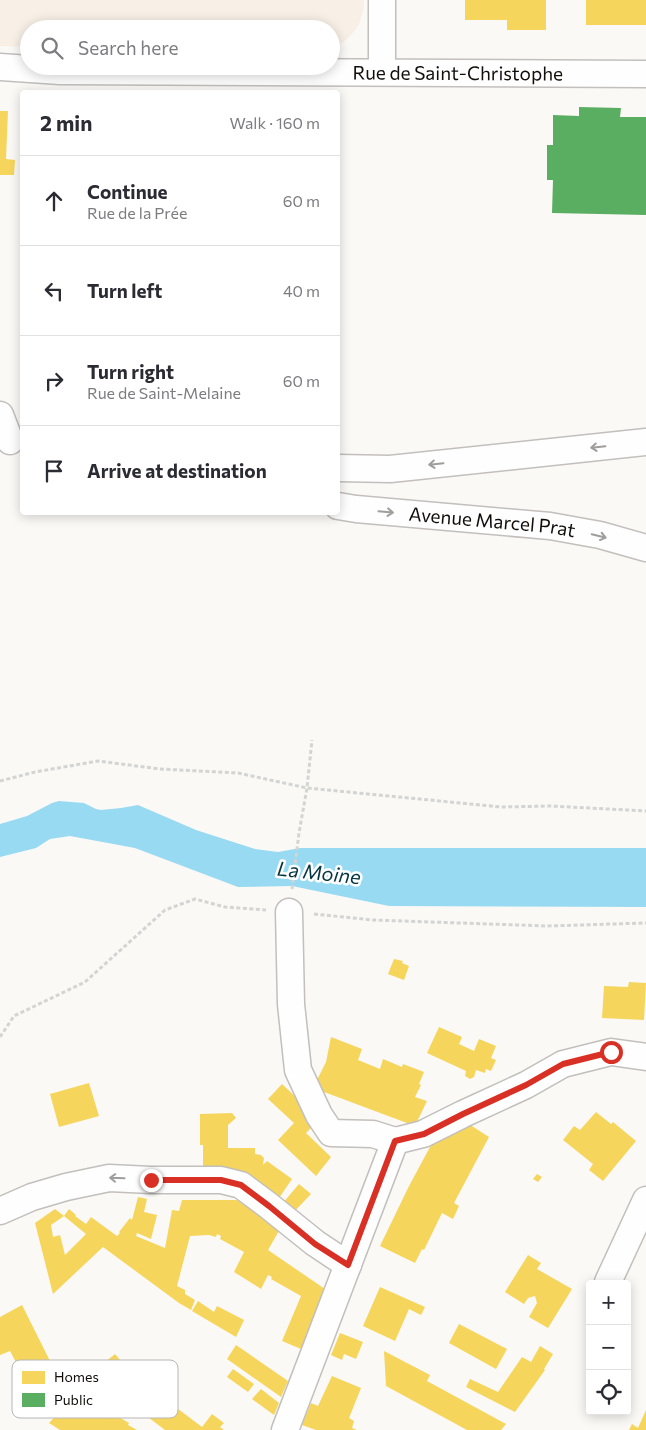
<!DOCTYPE html>
<html lang="en">
<head>
<meta charset="utf-8">
<style>
  :root { --surface:#fff; --page:#f2f2f3; --text:#2b2b33; --muted:#7c7c81; --line:#e1e1e2 }
  body { margin:0; font-family:Commissioner,sans-serif; background:var(--page); color:var(--text) }
  .controls { position:absolute; right:15px; bottom:15px; display:grid; overflow:hidden; border-radius:5px; box-shadow:0 2px 12px #0003 }
  .controls button { width:45px; height:45px; display:grid; place-items:center; padding:0; border:0; border-bottom:1px solid var(--line); background:var(--surface); color:var(--text); font:25px sans-serif }
  .stop { position:absolute; width:15px; height:15px; margin:-11px; border:4px solid #d93025; border-radius:50%; background:#fff }
  .stop.end { background:#d93025; border-color:#fff; box-shadow:0 1px 5px #0008 }
  .list { margin:0; padding:0; list-style:none }
  h2 { display:flex; justify-content:space-between; align-items:center; height:65px; margin:0; padding:0 20px; font-size:21px }
  h2 small { font-size:16px; font-weight:400; color:var(--muted) }
  .list li { display:grid; grid-template-columns:32px 1fr auto; gap:15px; align-items:center; box-sizing:border-box; height:90px; padding:0 20px; border-top:1px solid var(--line) }
  .list b { display:block; font-size:19px; white-space:nowrap }
  .list p { margin:0; font-size:16px; white-space:nowrap; color:var(--muted) }
  .list em { font-size:16px; font-style:normal; color:var(--muted) }
  .icon { flex:none; width:28px; height:28px; fill:none; stroke:currentColor; stroke-width:2; stroke-linecap:round; stroke-linejoin:round }
  .map { position:relative; flex:none; width:646px; height:1430px; overflow:hidden }
  .search { position:absolute; background:var(--surface); box-shadow:0 2px 12px #0003; left:20px; top:20px; width:320px; height:55px; display:flex; align-items:center; gap:12px; box-sizing:border-box; padding:0 18px; border-radius:28px; color:var(--muted); font-size:19px }
  .panel { position:absolute; background:var(--surface); box-shadow:0 2px 12px #0003; left:20px; top:90px; width:320px; height:425px; border-radius:5px }
  .map>svg:first-child { display:block }
  .built { fill:#f8efe6 }
  .water { fill:#98daf1 }
  .homes { fill:#f6d55c; fill-rule:evenodd }
  .public { fill:#5aae61 }
  .lines { fill:none; stroke-linecap:round; stroke-linejoin:round }
  .minor-casing { stroke:#c2bfbc; stroke-width:29 }
  .path { stroke:#d4d4d2; stroke-width:3; stroke-dasharray:4 2.5; stroke-linecap:butt }
  .minor { stroke:#fefefe; stroke-width:26 }
  .oneway { stroke:#9f9e9c }
  .route { stroke:#d93025; stroke-width:6 }
  .labels { text-anchor:middle; stroke-width:5; stroke-linejoin:round; paint-order:stroke }
  .street-label { font-size:19px; fill:#100d0a; stroke:#fff }
  .water-label { font-size:20px; font-style:italic; fill:#063542; stroke:#fff }
  .key { fill:#fff; stroke:#b7b6b6; stroke-width:1 }
  .key-label { font-size:14px; fill:#100d0a }
</style>
</head>
<body>
<div class="map">
<svg width="646" height="1430" viewBox="0 0 646 1430">
  <rect width="100%" height="100%" fill="#fbf9f6"/>
  <path class="built" d="M0 0H364V8L359 25 353 33 346 40 331 49V29H29V47L0 46Z"/>
  <path class="water" d="M59 801 84 803 96 809 101 810 121 808 138 805 196 830 255 849 278 852 300 848H646V907L389 906 292 886 238 887 135 848 70 836 50 839 36 848 0 857V824L27 816 52 803Z"/>
  <path class="homes" d="M465 0H546V30H507V20H465Z
    M586 0H646V25H586Z
    M0 111H8L6 159 15 160 14 175H0Z
    M394 959 403 961 402 963 409 966 404 980 388 974Z
    M629 982 646 983 644 1020 602 1018 604 986 628 987Z
    M439 1027 462 1037 459 1044 474 1051 479 1039 496 1046 491 1058 496 1060 491 1071 486 1069 485 1073 476 1070 474 1077 470 1079 465 1076 466 1071 427 1053Z
    M331 1037 362 1049 358 1060 380 1069 383 1059 402 1067 403 1064 424 1072 419 1084 421 1085 415 1097 427 1101 415 1126 316 1089 314 1086 326 1062Z
    M89 1083 99 1116 59 1127 50 1094Z
    M282 1084 300 1101 317 1122 306 1133 331 1157 316 1176 278 1140 294 1123 268 1099Z
    M596 1112 611 1124 613 1122 636 1141 603 1181 589 1170 593 1164 563 1140 574 1126 580 1130Z
    M232 1113 236 1118 228 1125V1148H255V1154L261 1155 264 1158 263 1165 267 1161 292 1179 279 1198 240 1170H203V1145H200V1114Z
    M464 1121 489 1137 454 1203 459 1206 453 1219 442 1213 424 1250 422 1249 415 1263 380 1246 409 1186 437 1134Z
    M537 1174 542 1177 538 1182 533 1179Z
    M299 1184 311 1194 292 1214 282 1204Z
    M138 1197 147 1199 144 1212 157 1215 151 1239 137 1233 136 1236 165 1248 172 1210 179 1211 182 1200H237L280 1229 268 1250 325 1289 301 1349 282 1341 301 1296 271 1279 272 1277 268 1275 261 1289 234 1272 244 1252 220 1239 221 1236 217 1234 216 1237 209 1235 190 1236 177 1286 185 1290V1294L195 1300 191 1310 179 1303 103 1247 53 1294 35 1223 55 1209 64 1216 69 1209 76 1215 75 1216 86 1224 91 1217 117 1236 120 1233 119 1232 130 1218 132 1220ZM64 1216 86 1234 65 1255 60 1235 53 1237 51 1225Z
    M528 1255 541 1263 537 1269 572 1289 548 1328 529 1317 537 1303 535 1296 528 1298 524 1304 505 1292Z
    M380 1287 425 1307 421 1315 409 1309 395 1341 363 1326Z
    M198 1301 214 1312 217 1306 244 1320 236 1337 192 1311Z
    M22 1305 50 1361 22 1374 10 1351 0 1355V1317Z
    M459 1324 507 1349 496 1369 449 1343Z
    M340 1333 363 1342 356 1359 344 1354 342 1360 331 1355Z
    M236 1345 288 1381 281 1397 227 1359Z
    M540 1346 553 1354 544 1369 545 1370 515 1412 466 1387 470 1379 498 1392 522 1357 531 1362Z
    M384 1351 430 1375 427 1381 506 1424 501 1430H467L386 1386Z
    M115 1354 143 1387 144 1385 152 1390H153L202 1427 212 1414 224 1423 220 1427 224 1430H165L128 1402 99 1367Z
    M233 1369 254 1384 248 1392 227 1377Z
    M332 1376 361 1388 349 1418 354 1421 352 1428 357 1430H316L302 1425 311 1403 318 1406Z
    M261 1389 279 1403 274 1415 252 1399Z
    M94 1397 114 1409 112 1413 129 1423 128 1425 137 1430H60L49 1423 68 1402 84 1412Z
    M646 1410V1430H629L632 1424 638 1428Z"/>
  <path class="public" d="M579 107 621 108 620 117H646V215L552 213 553 180H547V145H553V115L579 116Z"/>
  <g class="lines">
    <g class="minor-casing">
      <g id="minor">
        <path id="s1" d="M0 67 60 71 646 74"/>
        <path d="M382 72V0"/>
        <path d="M0 415 10 441"/>
        <path d="M338 468 390 469 646 442"/>
        <path id="s2" d="M338 506 356 509 550 526 600 535 646 548"/>
        <path d="M289 912 291 1004 298 1070 319 1115 331 1133 373 1134 395 1141"/>
        <path d="M395 1141 423 1134 463 1114 526 1085 563 1064 611 1052 646 1057"/>
        <path d="M0 1211 32 1197 66 1187 109 1178 151 1180H221L241 1185 269 1206 315 1243 348 1265"/>
        <path d="M608 1282 646 1200"/>
        <path d="M285 1430 395 1141"/>
      </g>
    </g>
    <path class="path" d="M0 781 35 772 98 761 160 769 238 773 307 788 501 807 551 806 646 811
      M292 889 299 833 307 788 312 740
      M314 914 373 920 547 926 646 923
      M0 1037 14 1016 85 982 165 910 195 899 225 907 266 910"/>
    <use href="#minor" class="minor"/>
  </g>
  <defs><path id="oneway-shaft" d="M-6 0H5M1.5-3L5.5 0L1.5 3" fill="none" stroke-width="1.6" stroke-linecap="round" stroke-linejoin="round" transform="scale(1.25)"/></defs>
  <g class="oneway">
    <use href="#oneway-shaft" transform="translate(598 447) rotate(174)"/>
    <use href="#oneway-shaft" transform="translate(436 464) rotate(174)"/>
    <use href="#oneway-shaft" transform="translate(386 512) rotate(5)"/>
    <use href="#oneway-shaft" transform="translate(599 536) rotate(13)"/>
    <use href="#oneway-shaft" transform="translate(117 1178) rotate(-178)"/>
  </g>
  <g class="lines">
    <path class="route" d="M151 1180H221L241 1185 269 1206 315 1244 348 1265 395 1141 424 1134 463 1114 526 1085 563 1064 611 1052"/>
  </g>
  <g class="labels">
    <g class="street-label">
      <text dy="7" stroke="none"><textPath href="#s1" startOffset="458">Rue de Saint-Christophe</textPath></text>
      <text dy="7" stroke="none"><textPath href="#s2" startOffset="155">Avenue Marcel Prat</textPath></text>
    </g>
    <g class="water-label">
      <text transform="translate(319 873) rotate(6)" y="7">La Moine</text>
    </g>
  </g>
  <rect x="12" y="1360" width="166" height="58" rx="8" class="key"/>
  <rect x="22" y="1371" width="23" height="13" fill="#f6d55c"/>
  <rect x="22" y="1393" width="23" height="14" fill="#5aae61"/>
  <g class="key-label">
    <text x="54" y="1382">Homes</text>
    <text x="54" y="1405">Public</text>
  </g>
</svg>
<div class="controls">
<button>+</button>
<button>−</button>
<button><svg class="icon" aria-label="locate" viewBox="0 0 24 24"><circle cx="12" cy="12" r="6"/><path d="M12 2v4M12 18v4M2 12h4M18 12h4"/></svg></button>
</div>
<div class="stop" style="left:611px;top:1052px"></div>
<div class="stop end" style="left:151px;top:1180px"></div>
<div class="search"><svg class="icon" aria-label="search" viewBox="0 0 24 24"><circle cx="10" cy="10" r="6"/><path d="M15 15l6 6"/></svg>Search here</div>
<section class="panel">
<h2>2 min<small>Walk · 160 m</small></h2>
<ul class="list">
<li><svg class="icon" aria-label="ahead" viewBox="0 0 24 24"><path d="M12 20V5M6 11l6-6 6 6"/></svg><div><b>Continue</b><p>Rue de la Prée</p></div><em>60 m</em></li>
<li><svg class="icon" aria-label="left" viewBox="0 0 24 24"><path d="M17 20v-9H6M10 6l-5 5 5 5"/></svg><div><b>Turn left</b></div><em>40 m</em></li>
<li><svg class="icon" aria-label="right" viewBox="0 0 24 24"><path d="M7 20v-9h11M14 6l5 5-5 5"/></svg><div><b>Turn right</b><p>Rue de Saint-Melaine</p></div><em>60 m</em></li>
<li><svg class="icon" aria-label="arrive" viewBox="0 0 24 24"><path d="M6 21V4h12l-3 4 3 4H6"/></svg><div><b>Arrive at destination</b></div></li>
</ul>
</section>
</div>
</body>
</html>
